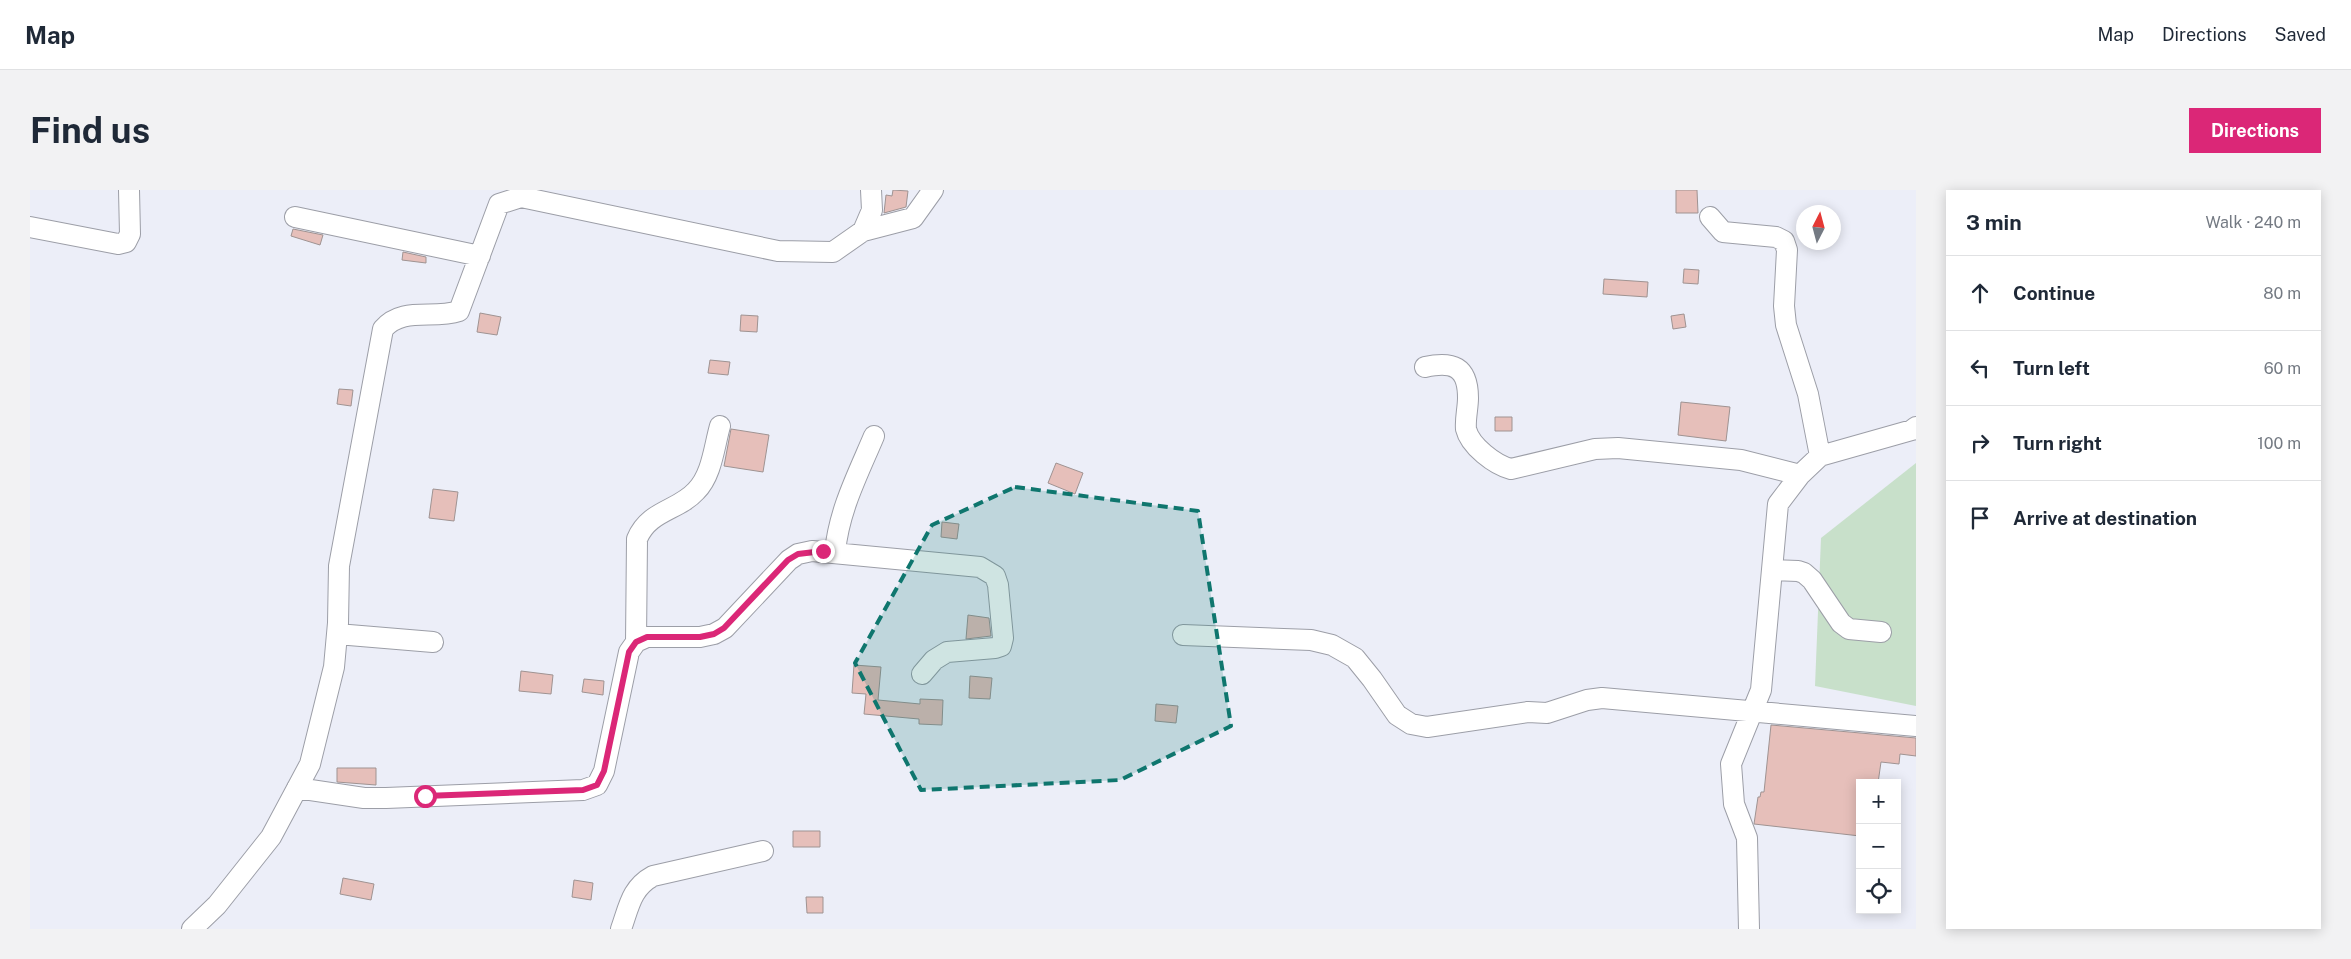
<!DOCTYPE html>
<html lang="en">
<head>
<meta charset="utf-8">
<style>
  :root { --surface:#fff; --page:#f2f2f3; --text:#1f2937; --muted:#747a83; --line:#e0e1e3; --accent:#db2777 }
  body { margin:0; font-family:"Public Sans",sans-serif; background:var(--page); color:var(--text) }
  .controls { position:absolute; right:15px; bottom:15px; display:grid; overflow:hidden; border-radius:0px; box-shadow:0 2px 12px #0003 }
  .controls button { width:45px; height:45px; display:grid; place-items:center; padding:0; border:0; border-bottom:1px solid var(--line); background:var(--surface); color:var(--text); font:25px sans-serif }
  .compass { position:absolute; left:1766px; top:15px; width:45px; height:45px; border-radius:50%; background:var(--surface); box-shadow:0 2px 12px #0003; rotate:6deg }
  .stop { position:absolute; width:15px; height:15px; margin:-11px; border:4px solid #db2777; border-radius:50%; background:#fff }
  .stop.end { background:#db2777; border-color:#fff; box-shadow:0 1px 5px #0008 }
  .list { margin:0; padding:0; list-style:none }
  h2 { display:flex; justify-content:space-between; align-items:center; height:65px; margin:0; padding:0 20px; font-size:21px }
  h2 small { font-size:16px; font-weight:400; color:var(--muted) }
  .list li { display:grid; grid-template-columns:32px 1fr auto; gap:15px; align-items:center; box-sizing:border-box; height:75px; padding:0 20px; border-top:1px solid var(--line) }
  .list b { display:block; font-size:19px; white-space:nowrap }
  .list em { font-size:16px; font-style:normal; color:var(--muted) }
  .icon { flex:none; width:28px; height:28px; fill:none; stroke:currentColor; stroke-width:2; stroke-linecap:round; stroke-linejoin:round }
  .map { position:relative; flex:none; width:1886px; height:739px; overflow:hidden; border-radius:0px }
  header { display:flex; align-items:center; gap:30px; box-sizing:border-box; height:70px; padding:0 25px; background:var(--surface); border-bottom:1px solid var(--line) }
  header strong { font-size:24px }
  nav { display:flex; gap:28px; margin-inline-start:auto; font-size:18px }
  .intro { display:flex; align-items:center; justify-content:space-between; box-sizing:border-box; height:120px; padding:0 30px }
  h1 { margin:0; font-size:35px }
  .button { padding:12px 22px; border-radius:0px; background:var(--accent); color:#fff; font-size:18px; font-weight:700 }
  main { display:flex; gap:30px; padding:0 30px }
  aside { flex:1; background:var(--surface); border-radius:0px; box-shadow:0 2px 12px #0003 }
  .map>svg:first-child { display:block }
  .green { fill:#c8e0ca }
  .building { fill:#e6bfba; stroke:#9f9392 }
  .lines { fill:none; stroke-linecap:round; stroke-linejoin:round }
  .minor-casing { stroke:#9c9ea7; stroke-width:22 }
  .minor { stroke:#fff; stroke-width:20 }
  .route { stroke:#db2777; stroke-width:6 }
  .marked { fill:#0f766e; fill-opacity:0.2; stroke:#0f766e; stroke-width:4; stroke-dasharray:10 6; stroke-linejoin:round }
</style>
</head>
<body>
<header>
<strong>Map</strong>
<nav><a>Map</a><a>Directions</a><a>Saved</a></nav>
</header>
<div class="intro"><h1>Find us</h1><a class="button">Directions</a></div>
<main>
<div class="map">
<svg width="1886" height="739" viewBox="0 0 1886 739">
  <rect width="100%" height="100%" fill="#eceef8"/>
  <path class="green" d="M1886 273V516L1785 496 1791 348Z"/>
  <path class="building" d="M863 0 878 1 876 17 854 23 856 5 862 6Z
    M1646 0H1667L1668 23H1646Z
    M263 39 293 45 290 55 261 46Z
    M373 62 396 67V73L372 70Z
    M1654 79 1669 80 1668 94 1653 93Z
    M1574 89 1618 92 1617 107 1573 104Z
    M450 123 471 127 467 145 447 142Z
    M1654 124 1656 137 1643 139 1641 126Z
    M711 125 728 126 727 142 710 141Z
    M680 170 700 172 698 185 678 183Z
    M309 199 323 200 321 216 307 214Z
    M1651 212 1700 217 1696 251 1648 245Z
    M1465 227H1482V241H1465Z
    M701 239 739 245 733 282 694 276Z
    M1026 273 1053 283 1045 304 1018 293Z
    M403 299 428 302 424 331 399 328Z
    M912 332 929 334 927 349 911 347Z
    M938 425 959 428 961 446 936 449Z
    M824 475 851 477 848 510 890 514V509L913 510 912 535 889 534V529L834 524 836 504 822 503Z
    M491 481 523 485 521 504 489 501Z
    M940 486 962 488 960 509 939 508Z
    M554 489 574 491 573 505 552 502Z
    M1126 514 1148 516 1146 533 1125 531Z
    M1741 535 1886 548V566L1870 564 1869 574 1851 572 1848 593H1830V646L1724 634 1728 607H1730L1731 602H1734Z
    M307 578H346V595L307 592Z
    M763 641H790V657H763Z
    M313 688 344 694 341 710 310 704Z
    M544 690 563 693 561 710 542 707Z
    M776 707H793V723H777Z"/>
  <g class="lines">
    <g class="minor-casing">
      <path id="minor" d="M265 27 450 66
        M1680 27 1693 42 1746 47 1754 51 1757 60 1754 116 1756 135 1778 204 1790 266
        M0 37 88 54 96 52 100 44 99 0
        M833 41 883 28 903 0
        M1395 177C1422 171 1438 176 1438 208 1438 218 1435 229 1436 239 1440 256 1465 275 1481 279L1565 259 1588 258 1711 270 1770 285
        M805 362C809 320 828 284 844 246
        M1742 380 1768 381 1774 383 1782 390 1811 433 1819 439 1851 442
        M307 444 403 452
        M1153 445 1281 450 1302 455 1325 468 1342 489 1367 525 1381 534 1397 537 1498 522 1517 523 1557 510 1572 508 1886 536
        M606 452 607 349C619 320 648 321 666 301 682 285 684 257 690 236
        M267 598 334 608H356L553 600 567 595 574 581 599 462 606 452 617 447H670L684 444 695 438 759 370 768 364 782 361 950 377 965 386 968 395 973 448 971 456 965 458 917 462 904 470 892 484
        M162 739 187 715 241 647 280 574 304 477 308 433 309 376 353 139C373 116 403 130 429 121L469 14 491 7 748 61 803 62 833 41 842 20 841 0
        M591 739C599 717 601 698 623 686L733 661
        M1719 739 1717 648 1704 614 1701 574 1731 500 1748 314 1770 285 1790 266 1882 240 1886 237"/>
    </g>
    <use href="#minor" class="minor"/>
  </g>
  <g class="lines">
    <path class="route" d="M395 606 553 600 567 595 574 581 599 462 606 452 617 447H670L684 444 694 438 758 370 768 364 793 361"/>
  </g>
  <path class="marked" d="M985 297 1168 321 1201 536 1090 590 891 600 825 473 902 335Z"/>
</svg>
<div class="controls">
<button>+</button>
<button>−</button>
<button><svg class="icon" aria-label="locate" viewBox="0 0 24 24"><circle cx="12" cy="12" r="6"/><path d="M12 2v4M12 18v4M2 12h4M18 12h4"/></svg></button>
</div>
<svg class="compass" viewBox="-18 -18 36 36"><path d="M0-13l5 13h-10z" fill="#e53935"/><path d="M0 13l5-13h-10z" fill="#747a83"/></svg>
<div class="stop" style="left:395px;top:606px"></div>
<div class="stop end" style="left:793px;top:361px"></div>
</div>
<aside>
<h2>3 min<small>Walk · 240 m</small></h2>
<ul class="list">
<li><svg class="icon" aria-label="ahead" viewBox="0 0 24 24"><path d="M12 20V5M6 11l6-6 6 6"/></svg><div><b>Continue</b></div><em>80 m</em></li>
<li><svg class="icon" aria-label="left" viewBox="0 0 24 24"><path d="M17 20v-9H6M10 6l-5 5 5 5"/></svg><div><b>Turn left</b></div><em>60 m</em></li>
<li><svg class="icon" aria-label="right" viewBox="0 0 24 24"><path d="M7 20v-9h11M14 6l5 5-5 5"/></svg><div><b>Turn right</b></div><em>100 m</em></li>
<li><svg class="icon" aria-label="arrive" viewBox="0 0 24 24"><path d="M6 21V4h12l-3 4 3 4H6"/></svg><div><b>Arrive at destination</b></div></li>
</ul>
</aside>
</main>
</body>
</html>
